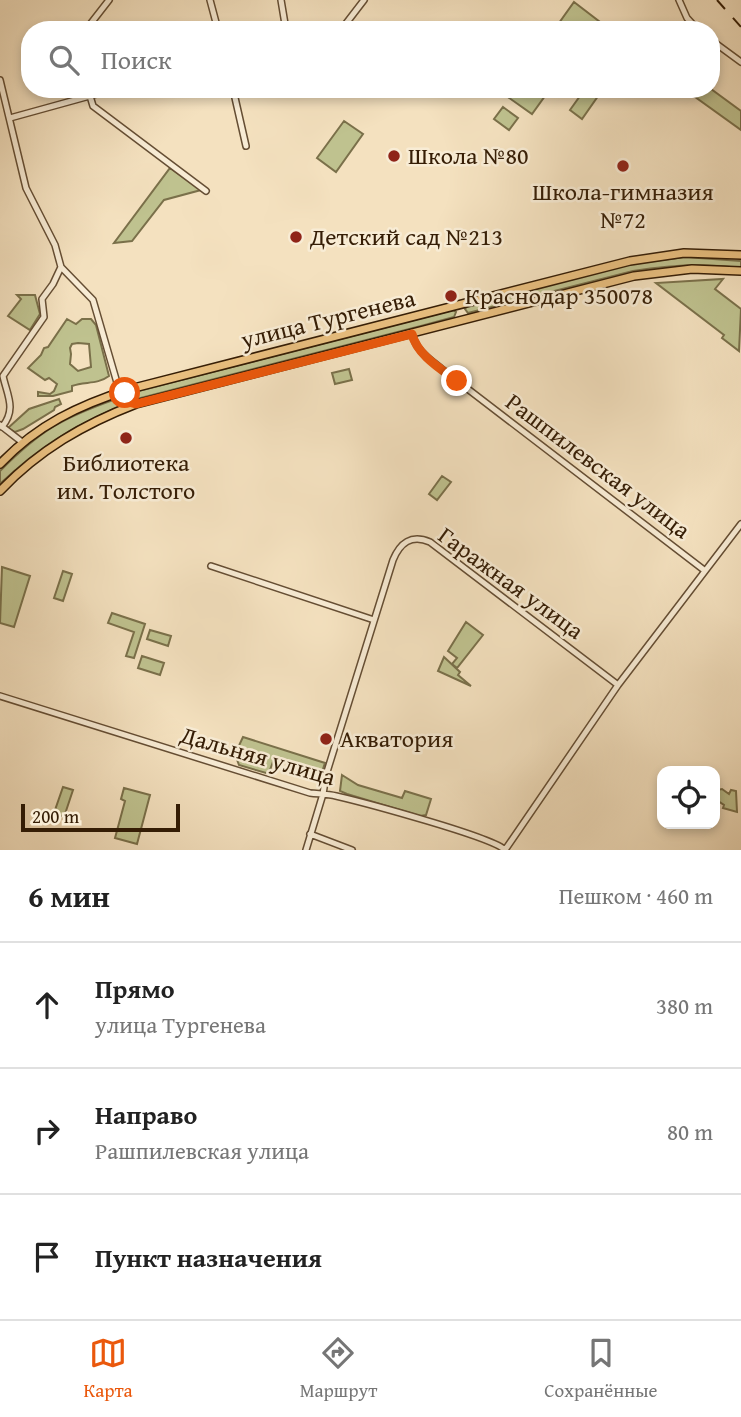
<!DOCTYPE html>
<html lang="ru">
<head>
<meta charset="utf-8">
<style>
  :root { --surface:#fff; --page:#f6f6f6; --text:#222; --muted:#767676; --line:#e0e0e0; --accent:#ea580c }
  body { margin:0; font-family:"Gentium Book Plus",serif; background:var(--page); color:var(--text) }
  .controls { position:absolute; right:21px; bottom:21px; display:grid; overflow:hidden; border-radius:14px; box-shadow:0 4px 10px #0003 }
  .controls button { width:63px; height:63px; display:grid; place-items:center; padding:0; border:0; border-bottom:2px solid var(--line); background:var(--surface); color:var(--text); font:35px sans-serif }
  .scale { position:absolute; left:21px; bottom:18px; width:159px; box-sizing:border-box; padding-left:7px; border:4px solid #351d05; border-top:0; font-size:19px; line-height:24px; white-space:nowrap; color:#351d05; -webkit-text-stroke:5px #f8ecd5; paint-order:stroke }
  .stop { position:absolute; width:21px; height:21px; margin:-16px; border:5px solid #ea580c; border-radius:50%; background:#fff }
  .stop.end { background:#ea580c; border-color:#fff; box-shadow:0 2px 7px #0008 }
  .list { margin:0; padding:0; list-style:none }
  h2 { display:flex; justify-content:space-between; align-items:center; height:91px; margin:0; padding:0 28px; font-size:30px }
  h2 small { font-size:23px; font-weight:400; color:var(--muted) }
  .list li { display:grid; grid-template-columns:46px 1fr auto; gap:21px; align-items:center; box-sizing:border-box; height:126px; padding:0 28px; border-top:2px solid var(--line) }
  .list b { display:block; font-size:26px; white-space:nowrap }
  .list p { margin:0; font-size:23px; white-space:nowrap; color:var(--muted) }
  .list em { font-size:23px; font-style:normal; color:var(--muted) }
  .icon { flex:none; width:38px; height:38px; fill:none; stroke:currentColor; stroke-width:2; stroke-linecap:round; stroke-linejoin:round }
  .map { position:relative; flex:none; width:741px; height:850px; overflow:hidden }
  .search { position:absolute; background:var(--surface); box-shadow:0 4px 10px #0003; left:21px; right:21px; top:21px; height:77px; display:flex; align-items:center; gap:18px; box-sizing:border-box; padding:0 24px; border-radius:28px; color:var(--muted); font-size:26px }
  .sheet { height:469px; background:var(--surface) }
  nav { display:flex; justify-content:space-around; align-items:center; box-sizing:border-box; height:98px; border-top:2px solid var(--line); background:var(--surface); font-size:19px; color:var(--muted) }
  nav a { display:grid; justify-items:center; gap:4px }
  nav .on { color:var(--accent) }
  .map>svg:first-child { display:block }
  .green { fill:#bfc28f; stroke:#7a704a; stroke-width:2; fill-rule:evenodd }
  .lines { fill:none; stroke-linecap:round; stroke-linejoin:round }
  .minor-casing { stroke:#654e34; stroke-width:8 }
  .major-casing { stroke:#351d05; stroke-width:10 }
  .minor { stroke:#f8ecd5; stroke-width:5 }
  .major { stroke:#eac080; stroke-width:7 }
  .rail { stroke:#351d05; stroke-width:2; stroke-dasharray:12 12; stroke-linecap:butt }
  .route { stroke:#ea580c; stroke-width:9 }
  .poi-dot { fill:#8f2418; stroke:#f8ecd5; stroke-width:2.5 }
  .labels { text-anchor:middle; stroke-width:5; stroke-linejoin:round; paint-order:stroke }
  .poi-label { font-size:24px; fill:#351d05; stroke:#f8ecd5; text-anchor:start }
  .street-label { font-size:24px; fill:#351d05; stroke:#f8ecd5 }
</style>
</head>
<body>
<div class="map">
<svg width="741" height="850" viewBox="0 0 741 850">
  <rect width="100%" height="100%" fill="#f4e1bf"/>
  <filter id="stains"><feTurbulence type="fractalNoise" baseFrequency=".00286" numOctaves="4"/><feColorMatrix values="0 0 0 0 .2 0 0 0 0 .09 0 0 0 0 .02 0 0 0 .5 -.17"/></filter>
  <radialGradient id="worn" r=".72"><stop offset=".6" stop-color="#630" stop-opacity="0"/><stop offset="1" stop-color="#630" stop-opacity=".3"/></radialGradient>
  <path class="green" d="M574 2 600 22 594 30H554Z
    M509 89H550L532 114 505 95Z
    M585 89H603L582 119 570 110Z
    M684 89H711L741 111V130Z
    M503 107 518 118 509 130 494 119Z
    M344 121 363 134 336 172 317 158Z
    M170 168 201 190 164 200 132 241 114 243Z
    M685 257 741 261V268C704 263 670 265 633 271L468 313 465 309 467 306 631 264Z
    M723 279 715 289 741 309 739 351 722 338 724 335 656 283Z
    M17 295H35L40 314 30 330 8 316 21 299Z
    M453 310 456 312 454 317 421 326 129 401 125 398 127 394Z
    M67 319 76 324 82 319H91L96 325 109 376C97 385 85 381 72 386V391L53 396H38V392L50 394 54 391 57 384 49 378 45 380 28 368 41 355 44 348 48 347ZM78 343 89 344 91 367 78 371 70 364 71 354 70 348 72 344Z
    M349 369 352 380 335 384 332 373Z
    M59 399 61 404 55 407 54 410 23 429 15 432 8 428 29 409Z
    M116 399 120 401 119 407C71 427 38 448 0 484V471C41 430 62 418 116 399Z
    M442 476 451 482 437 500 429 494Z
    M2 567 30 576 14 627 0 623Z
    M63 571 72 574 63 601 54 598Z
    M112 613 145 624 134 658 126 656 134 632 108 623Z
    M466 622 483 635 457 668 452 664 457 658 448 651Z
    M150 630 171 636 168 646 147 639Z
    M142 656 164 663 160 675 138 668Z
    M444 657 460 672 458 675 471 686 438 671Z
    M243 737 325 763 322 772 274 759 270 770 266 773 239 765 235 754Z
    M342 775 358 785 402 798 405 791 431 799 426 815 420 816 347 794 340 791Z
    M63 787 73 790 64 817 54 813Z
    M124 788 150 795 137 844 115 838 125 801 121 799Z
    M722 789 729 794 731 790 736 791 737 812 723 808 724 805 715 799 717 790Z"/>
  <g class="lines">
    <g class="minor-casing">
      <path id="minor" d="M210 0 218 30
        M281 0 286 30
        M679 0 687 18 698 30
        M88 27 109 0
        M341 30 364 0
        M711 40 741 62
        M0 80 26 188 55 245 61 267 53 284 42 299 44 317 3 376C7 395 17 409 2 427
        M233 89 246 146
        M90 96 93 106 206 191
        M10 118 115 89
        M61 267 93 300 120 393
        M412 334C416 351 431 360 443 370L704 570
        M0 425 22 442
        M211 566 374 620
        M0 696 310 793C318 794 328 794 336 796 362 802 493 837 505 850
        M310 834 352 850
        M306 850 323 794 326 775 393 560C400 543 411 534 430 542L618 685
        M505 850 618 685 741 524"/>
    </g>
    <g class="major-casing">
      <path id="major" d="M0 464C37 425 79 405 130 389L630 261 684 253 741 255
        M0 491C39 450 84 424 136 404L634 276 692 269 741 271"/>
    </g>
    <use href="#minor" class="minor"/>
    <use href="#major" class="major"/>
    <path class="rail" d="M717 0 741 27"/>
  </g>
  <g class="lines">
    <path class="route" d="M125 393 123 397 125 401 136 404 412 334C417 355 441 369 457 381"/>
  </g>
  <g class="poi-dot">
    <circle cx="394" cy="156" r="7"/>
    <circle cx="623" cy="166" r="7"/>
    <circle cx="296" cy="237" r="7"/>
    <circle cx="451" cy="296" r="7"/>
    <circle cx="126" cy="438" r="7"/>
    <circle cx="326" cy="739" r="7"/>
  </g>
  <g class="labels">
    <g class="poi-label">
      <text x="408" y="164">Школа №80</text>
      <text x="623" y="200" text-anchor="middle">Школа-гимназия<tspan x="623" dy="28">№72</tspan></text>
      <text x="310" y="245">Детский сад №213</text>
      <text x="465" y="304">Краснодар 350078</text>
      <text x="126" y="471" text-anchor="middle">Библиотека<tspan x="126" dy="28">им. Толстого</tspan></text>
      <text x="340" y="747">Акватория</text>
    </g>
    <g class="street-label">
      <text transform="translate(328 319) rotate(-14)" y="8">улица Тургенева</text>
      <text transform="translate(598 466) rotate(37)" y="8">Рашпилевская улица</text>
      <text transform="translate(511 583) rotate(36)" y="8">Гаражная улица</text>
      <text transform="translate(258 756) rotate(16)" y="8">Дальняя улица</text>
    </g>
  </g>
  <rect width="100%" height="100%" filter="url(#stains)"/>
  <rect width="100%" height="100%" fill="url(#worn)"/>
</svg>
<div class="controls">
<button><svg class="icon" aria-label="locate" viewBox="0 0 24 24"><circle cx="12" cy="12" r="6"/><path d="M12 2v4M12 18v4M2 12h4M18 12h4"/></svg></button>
</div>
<div class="scale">200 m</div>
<div class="stop" style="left:125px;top:393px"></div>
<div class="stop end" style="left:457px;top:381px"></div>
<div class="search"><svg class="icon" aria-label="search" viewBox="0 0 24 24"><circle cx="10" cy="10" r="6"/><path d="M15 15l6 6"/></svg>Поиск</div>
</div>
<section class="sheet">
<h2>6 мин<small>Пешком · 460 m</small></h2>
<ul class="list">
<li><svg class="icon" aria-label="ahead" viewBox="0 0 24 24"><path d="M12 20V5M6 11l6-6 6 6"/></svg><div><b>Прямо</b><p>улица Тургенева</p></div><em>380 m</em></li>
<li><svg class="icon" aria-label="right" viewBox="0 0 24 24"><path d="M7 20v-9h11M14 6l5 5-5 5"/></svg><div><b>Направо</b><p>Рашпилевская улица</p></div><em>80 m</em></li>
<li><svg class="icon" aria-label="arrive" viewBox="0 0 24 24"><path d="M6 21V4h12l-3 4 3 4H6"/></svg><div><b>Пункт назначения</b></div></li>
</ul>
</section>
<nav>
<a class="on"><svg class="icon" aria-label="map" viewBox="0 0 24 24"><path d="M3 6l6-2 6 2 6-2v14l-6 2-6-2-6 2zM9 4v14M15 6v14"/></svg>Карта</a>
<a><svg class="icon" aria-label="directions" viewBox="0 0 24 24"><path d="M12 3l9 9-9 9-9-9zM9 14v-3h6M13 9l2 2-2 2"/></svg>Маршрут</a>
<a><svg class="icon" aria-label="saved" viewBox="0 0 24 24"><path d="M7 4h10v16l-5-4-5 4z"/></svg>Сохранённые</a>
</nav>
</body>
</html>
